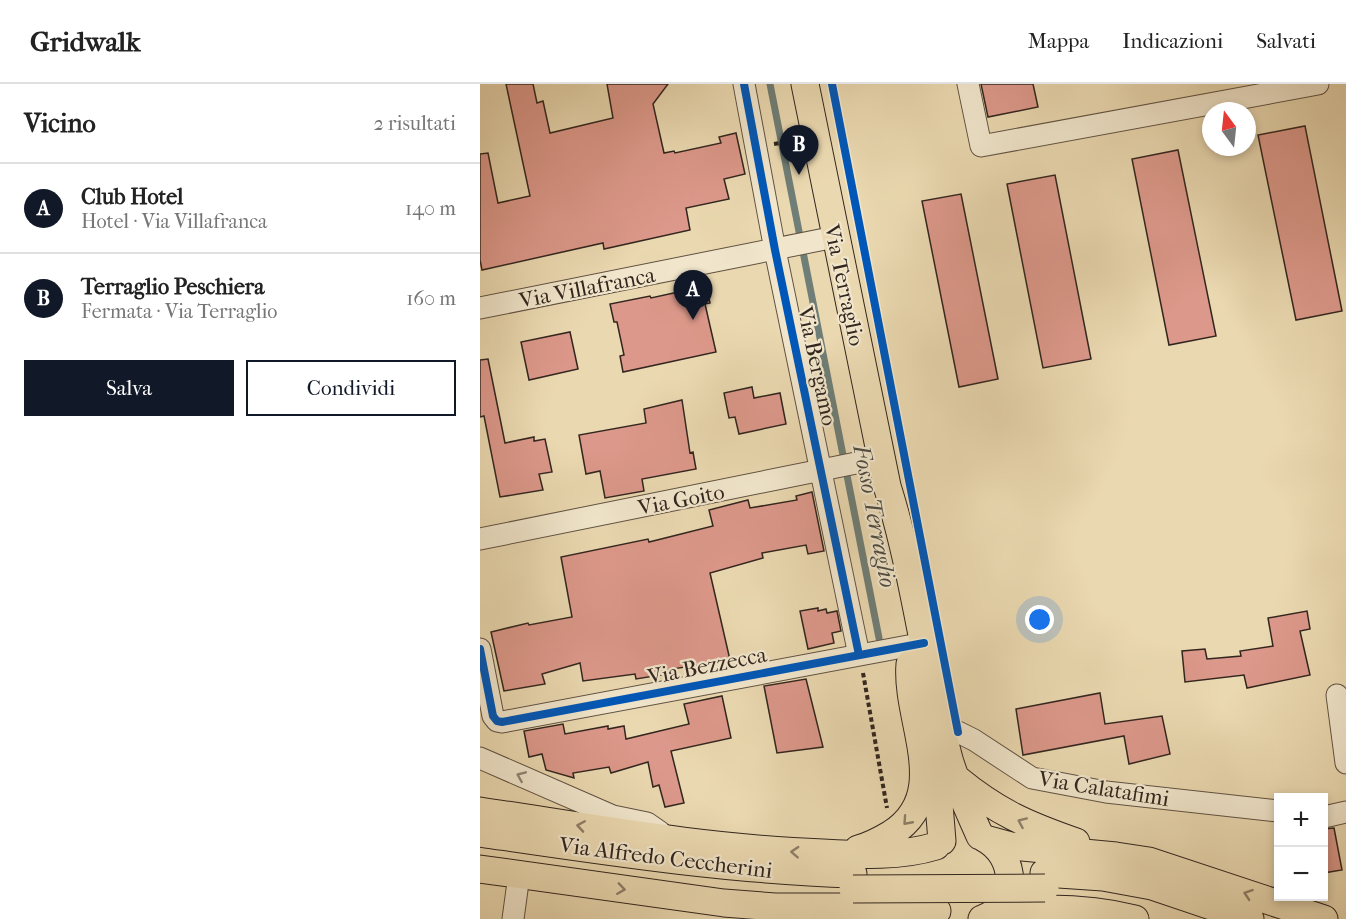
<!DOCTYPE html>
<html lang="it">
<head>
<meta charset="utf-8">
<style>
  :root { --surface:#fff; --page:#f6f6f6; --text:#222; --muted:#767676; --line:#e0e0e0; --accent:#111827 }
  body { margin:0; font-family:"IM FELL French Canon",serif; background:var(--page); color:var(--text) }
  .controls { position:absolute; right:18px; bottom:18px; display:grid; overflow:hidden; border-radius:0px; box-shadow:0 3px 9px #0003 }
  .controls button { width:54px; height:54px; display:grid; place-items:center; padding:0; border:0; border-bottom:2px solid var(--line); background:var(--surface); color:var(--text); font:30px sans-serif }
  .compass { position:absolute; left:722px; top:18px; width:54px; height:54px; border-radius:50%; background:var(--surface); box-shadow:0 3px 9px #0003; rotate:345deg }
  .you { position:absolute; left:560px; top:536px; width:21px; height:21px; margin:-15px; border:4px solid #fff; border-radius:50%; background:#1a73e8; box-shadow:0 0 0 9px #1a73e833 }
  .badge { display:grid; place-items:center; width:39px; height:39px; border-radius:50%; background:var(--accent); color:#fff; font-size:20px; font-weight:700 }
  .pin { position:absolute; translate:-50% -50px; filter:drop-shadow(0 2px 3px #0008) }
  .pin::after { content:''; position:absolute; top:32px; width:21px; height:18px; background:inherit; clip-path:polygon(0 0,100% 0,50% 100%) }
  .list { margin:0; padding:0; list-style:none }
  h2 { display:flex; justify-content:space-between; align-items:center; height:78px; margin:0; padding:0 24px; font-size:26px }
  h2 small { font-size:20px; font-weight:400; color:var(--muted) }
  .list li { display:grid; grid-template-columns:39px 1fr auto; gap:18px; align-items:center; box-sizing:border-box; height:90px; padding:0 24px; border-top:2px solid var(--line) }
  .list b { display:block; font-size:22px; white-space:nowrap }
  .list p { margin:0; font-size:20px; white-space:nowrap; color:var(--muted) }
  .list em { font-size:20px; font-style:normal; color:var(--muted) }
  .actions { display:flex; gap:12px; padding:18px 24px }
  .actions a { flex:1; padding:14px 0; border:2px solid var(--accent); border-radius:0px; text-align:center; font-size:21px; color:var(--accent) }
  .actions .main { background:var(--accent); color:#fff }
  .map { position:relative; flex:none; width:866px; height:835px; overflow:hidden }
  header { display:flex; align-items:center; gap:36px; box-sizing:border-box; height:84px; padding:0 30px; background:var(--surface); border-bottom:2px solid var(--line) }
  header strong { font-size:28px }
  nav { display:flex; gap:33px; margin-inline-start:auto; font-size:21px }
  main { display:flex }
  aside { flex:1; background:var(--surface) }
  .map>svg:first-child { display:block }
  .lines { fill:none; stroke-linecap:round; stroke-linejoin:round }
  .stream { stroke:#6f7e76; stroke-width:7 }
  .building { fill:#dc988a; stroke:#32261f; stroke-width:1.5 }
  .minor-casing { stroke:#605243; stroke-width:23 }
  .major-casing { stroke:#32261f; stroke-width:29 }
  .path { stroke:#32261f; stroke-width:4; stroke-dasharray:4.5 3; stroke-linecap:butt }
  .minor { stroke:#f1e6cc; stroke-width:21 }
  .major { stroke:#ead8b0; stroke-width:27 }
  .major-bridge-casing { stroke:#32261f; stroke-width:29; stroke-linecap:butt }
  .major-bridge { stroke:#ead8b0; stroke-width:27 }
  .cycleway-casing { stroke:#f1e6cc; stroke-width:11 }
  .cycleway { stroke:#0057b8; stroke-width:8 }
  .oneway { stroke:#928676 }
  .oneway2 { stroke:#8e7f68 }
  .labels { text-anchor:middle; stroke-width:4.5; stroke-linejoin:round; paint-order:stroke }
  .street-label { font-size:22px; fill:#32261f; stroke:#f1e6cc }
  .water-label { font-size:24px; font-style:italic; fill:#4c4b43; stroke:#f1e6cc }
</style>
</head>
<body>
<header>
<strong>Gridwalk</strong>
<nav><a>Mappa</a><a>Indicazioni</a><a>Salvati</a></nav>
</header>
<main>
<aside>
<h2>Vicino<small>2 risultati</small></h2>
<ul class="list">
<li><span class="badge">A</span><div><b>Club Hotel</b><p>Hotel · Via Villafranca</p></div><em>140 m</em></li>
<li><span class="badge">B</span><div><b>Terraglio Peschiera</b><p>Fermata · Via Terraglio</p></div><em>160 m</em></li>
</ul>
<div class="actions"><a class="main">Salva</a><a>Condividi</a></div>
</aside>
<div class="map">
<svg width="866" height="835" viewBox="0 0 866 835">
  <rect width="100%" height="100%" fill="#ead8b0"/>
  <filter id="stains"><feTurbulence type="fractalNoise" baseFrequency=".00333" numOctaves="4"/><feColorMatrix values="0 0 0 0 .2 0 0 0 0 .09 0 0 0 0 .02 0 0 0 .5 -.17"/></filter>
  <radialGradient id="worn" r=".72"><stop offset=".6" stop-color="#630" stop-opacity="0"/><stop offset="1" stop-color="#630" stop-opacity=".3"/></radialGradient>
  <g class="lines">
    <path class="stream" d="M290 0 399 554"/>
  </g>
  <path class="building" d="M26 0H53L57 19 63 17 70 49 133 34 127 0H188L173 20 184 69 194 67 195 69 241 59 239 53 256 49 265 90 244 95 249 115 206 124 210 146 124 165 123 159 2 186 0 176V70L8 69 18 119 50 112Z
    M501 0H553L558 23 508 33Z
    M825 42 862 227 816 236 778 51Z
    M698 66 736 252 689 261 652 75Z
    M575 91 611 275 563 284 527 100Z
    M481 110 518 295 479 303 442 117Z
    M226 202 230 219 225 220 236 268 143 288 140 272 144 271 137 238H134L130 220 170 212 171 214Z
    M90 248 98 285 49 296 41 258Z
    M8 275 25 359 54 353V357L65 355 72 388 59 390 63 406 20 413 4 332 0 333V276Z
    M272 303 274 314 300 309 306 340 259 350 255 333 249 334 244 309Z
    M202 316 210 369 213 368 216 385 162 395 164 407 125 414 120 387 106 390 99 351 166 339 164 325Z
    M332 408 344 467 328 470 326 461 282 469 283 474 230 489 250 576 192 585 193 589 156 595 155 590 103 597 100 579 62 590 65 600 24 607 11 548 48 539 49 541 92 533 81 473 168 455 169 458 233 442 229 426 268 416 270 424 317 416 316 412Z
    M338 524V527L346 525 347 529 357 527 361 547 352 549 354 559 328 565 320 527Z
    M827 527 830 545 820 547 830 591 767 604 764 591 705 598 702 567 725 565 727 575 761 572 760 567 793 562 788 534Z
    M326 595 343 663 297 669 284 602Z
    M620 609 625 640 682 632 690 670 649 680 644 652 543 671 536 625Z
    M242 612 251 654 191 667 204 719 185 723 179 701 173 703 168 678 131 689 129 683 93 689 94 694 66 686 62 670 49 673 44 647 83 640 85 650 128 642V645L144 642 146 655 209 640 204 620Z
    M854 744 862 786 843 789V745Z"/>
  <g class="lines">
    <g class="minor-casing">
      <path id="minor" d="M264 0 295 166 379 571
        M488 0 501 62 838 0
        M0 224 355 153
        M0 455 401 374
        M0 565 13 632 17 637 22 638 444 559
        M857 611 866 679
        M462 646 478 648 494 656 552 694 626 708 798 727
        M0 674 133 732 167 739 180 748
        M844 733 866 728
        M33 835 39 791"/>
    </g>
    <g class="major-casing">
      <path id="major" d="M325 0 407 402C435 491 445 585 469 675 477 702 489 727 500 752
        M449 662 457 696 462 757
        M477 695C517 728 547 741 596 758
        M0 727C114 744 228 765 343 769 381 771 420 773 456 762
        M0 749C124 767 247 786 373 790
        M509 756 531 762 636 772 669 777 844 835
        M378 765C390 762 401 756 411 750 474 710 425 637 430 580
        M0 785 244 819 295 823H398L457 827
        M564 789 623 793 672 802 770 835
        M515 828C561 823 609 823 655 835
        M502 835C540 822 537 771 504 754"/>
    </g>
    <path class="path" d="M294 60 311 57V59
      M383 589 407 724"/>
    <use href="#minor" class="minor"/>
    <use href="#major" class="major"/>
    <g class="major-bridge-casing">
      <path id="major-bridge" d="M373 805 565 804"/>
    </g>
    <use href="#major-bridge" class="major-bridge"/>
    <g class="cycleway-casing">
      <path id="cycleway" d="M264 0 295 166 379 571
        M352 0 478 648
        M0 565 13 632 17 637 22 638 444 559"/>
    </g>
    <use href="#cycleway" class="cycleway"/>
  </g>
  <defs><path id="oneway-chevron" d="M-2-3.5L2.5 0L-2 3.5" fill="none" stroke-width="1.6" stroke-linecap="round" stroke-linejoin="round" transform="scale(1.5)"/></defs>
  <use class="oneway" href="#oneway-chevron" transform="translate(41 692) rotate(-157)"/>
  <g class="oneway2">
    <use href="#oneway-chevron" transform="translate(427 737) rotate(132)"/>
    <use href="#oneway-chevron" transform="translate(542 738) rotate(-156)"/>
    <use href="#oneway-chevron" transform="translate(101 742) rotate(-171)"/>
    <use href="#oneway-chevron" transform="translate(315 768) rotate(-177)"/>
    <use href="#oneway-chevron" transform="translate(141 805) rotate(8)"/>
    <use href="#oneway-chevron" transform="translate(768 810) rotate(-161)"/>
  </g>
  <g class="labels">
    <g class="street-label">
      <text transform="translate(365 201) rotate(78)" y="8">Via Terraglio</text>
      <text transform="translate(107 203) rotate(-11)" y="8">Via Villafranca</text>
      <text transform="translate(338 282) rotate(78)" y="8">Via Bergamo</text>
      <text transform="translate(201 415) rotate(-11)" y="8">Via Goito</text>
      <text transform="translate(227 581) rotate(-11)" y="8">Via Bezzecca</text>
      <text transform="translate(624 704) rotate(9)" y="8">Via Calatafimi</text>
      <text transform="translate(186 773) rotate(7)" y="8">Via Alfredo Ceccherini</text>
    </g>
    <g class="water-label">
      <text transform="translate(395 432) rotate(79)" y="8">Fosso Terraglio</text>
    </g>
  </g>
  <rect width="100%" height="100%" filter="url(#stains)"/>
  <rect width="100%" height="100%" fill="url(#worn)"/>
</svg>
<div class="controls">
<button>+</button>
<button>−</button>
</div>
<svg class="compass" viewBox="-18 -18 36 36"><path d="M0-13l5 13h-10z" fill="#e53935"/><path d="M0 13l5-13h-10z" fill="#767676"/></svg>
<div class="you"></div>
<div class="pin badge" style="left:213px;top:236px">A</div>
<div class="pin badge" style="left:319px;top:91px">B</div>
</div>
</main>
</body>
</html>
